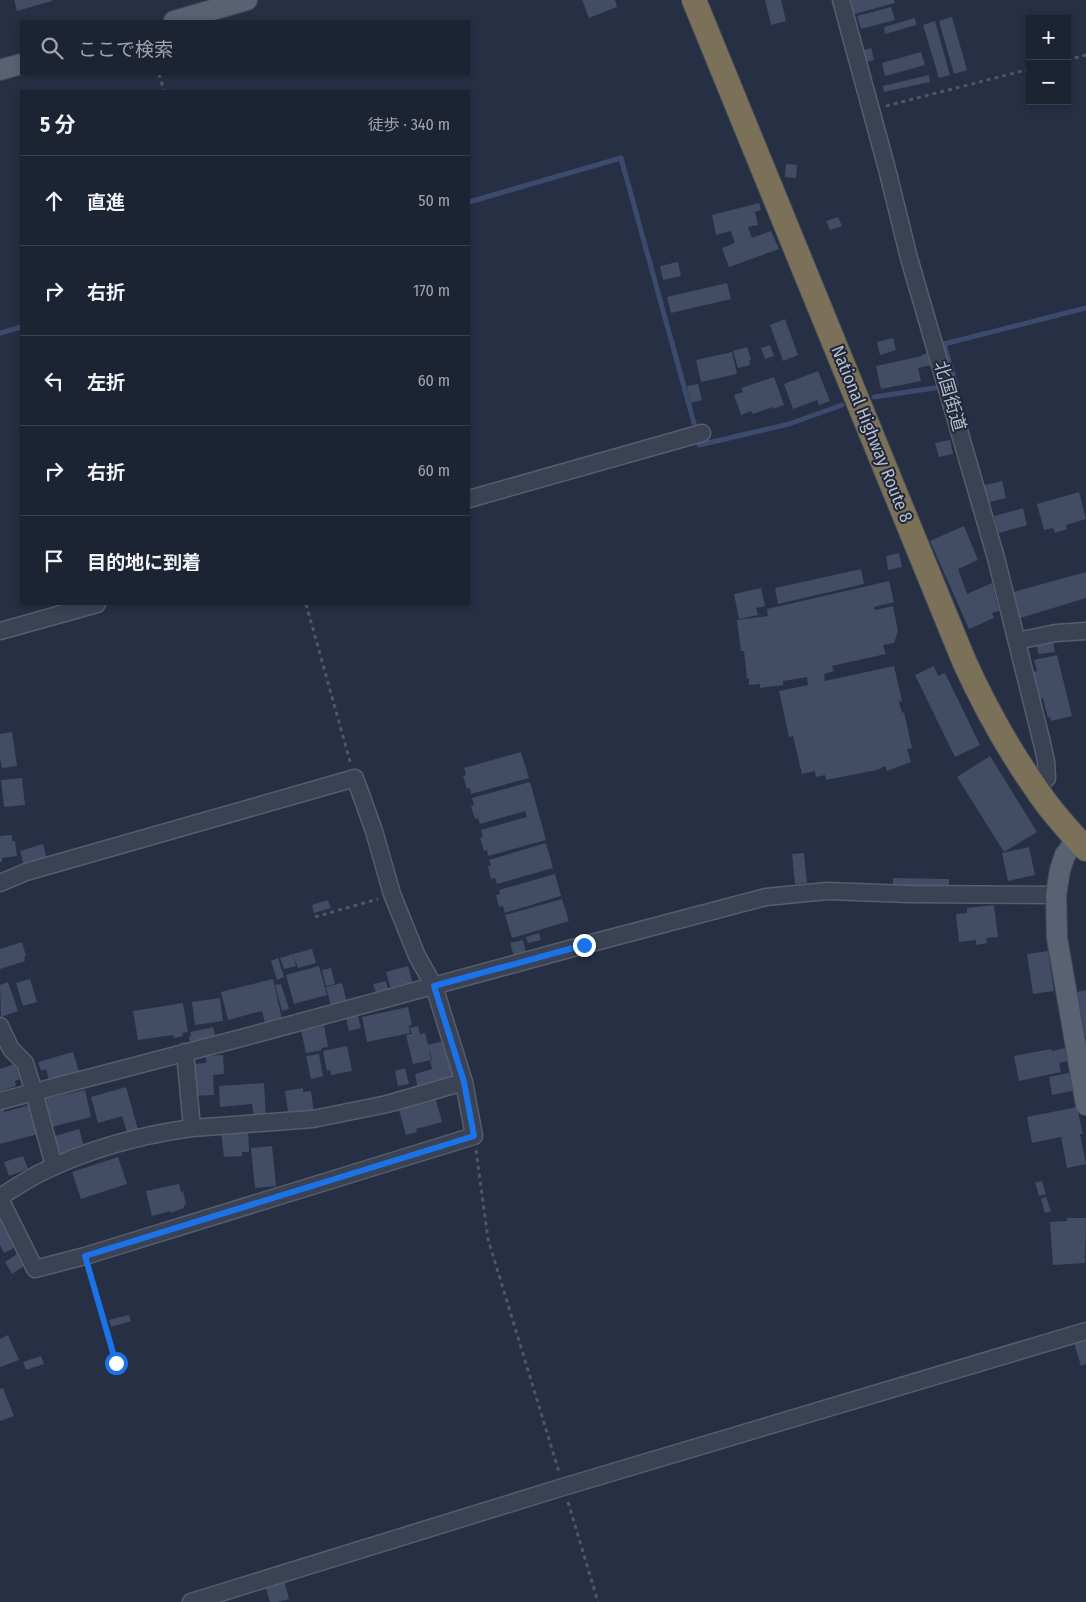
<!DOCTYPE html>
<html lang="ja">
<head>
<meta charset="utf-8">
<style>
  :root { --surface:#1c2333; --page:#292f3f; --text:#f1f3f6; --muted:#a0a4ac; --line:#3a404e }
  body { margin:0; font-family:"Fira Sans Condensed","Noto Sans JP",sans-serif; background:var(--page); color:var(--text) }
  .controls { position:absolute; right:15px; top:15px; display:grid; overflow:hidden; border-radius:0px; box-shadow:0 2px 8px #0003 }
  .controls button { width:45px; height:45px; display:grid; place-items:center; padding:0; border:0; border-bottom:1px solid var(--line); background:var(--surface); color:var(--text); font:25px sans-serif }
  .stop { position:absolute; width:15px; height:15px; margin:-11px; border:4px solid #1a73e8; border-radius:50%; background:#fff }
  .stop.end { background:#1a73e8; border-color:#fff; box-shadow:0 1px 5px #0008 }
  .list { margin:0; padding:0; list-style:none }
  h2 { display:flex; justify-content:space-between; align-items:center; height:65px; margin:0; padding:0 20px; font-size:21px }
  h2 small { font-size:16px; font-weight:400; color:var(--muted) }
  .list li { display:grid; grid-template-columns:32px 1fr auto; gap:15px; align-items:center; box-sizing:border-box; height:90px; padding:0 20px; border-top:1px solid var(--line) }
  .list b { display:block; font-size:19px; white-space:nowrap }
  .list em { font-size:16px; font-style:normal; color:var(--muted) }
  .icon { flex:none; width:28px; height:28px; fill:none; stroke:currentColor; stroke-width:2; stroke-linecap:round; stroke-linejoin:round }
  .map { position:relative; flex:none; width:1086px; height:1602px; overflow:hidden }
  .search { position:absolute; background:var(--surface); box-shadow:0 2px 8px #0003; left:20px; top:20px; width:450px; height:55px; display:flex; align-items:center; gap:12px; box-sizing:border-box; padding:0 18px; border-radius:0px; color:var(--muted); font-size:19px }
  .panel { position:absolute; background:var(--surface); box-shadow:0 2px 8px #0003; left:20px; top:90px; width:450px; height:515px; border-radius:0px }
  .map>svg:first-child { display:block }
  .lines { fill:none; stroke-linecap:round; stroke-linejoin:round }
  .stream { stroke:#3c4a6d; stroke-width:5 }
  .building { fill:#424c64 }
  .minor-casing { stroke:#565d6e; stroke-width:19 }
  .major-casing { stroke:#454b5d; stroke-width:22 }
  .highway-casing { stroke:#434a5b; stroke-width:26 }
  .path { stroke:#475b61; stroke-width:3; stroke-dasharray:4 4; stroke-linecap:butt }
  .minor { stroke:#3b4254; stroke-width:16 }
  .major { stroke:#596173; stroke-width:20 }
  .highway { stroke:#7a7158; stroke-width:24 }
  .route { stroke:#1a73e8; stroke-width:6 }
  .labels { text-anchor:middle; stroke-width:4; stroke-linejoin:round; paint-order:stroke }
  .street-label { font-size:18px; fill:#b8becd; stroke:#202739 }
</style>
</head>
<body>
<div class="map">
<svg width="1086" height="1602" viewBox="0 0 1086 1602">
  <rect width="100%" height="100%" fill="#262f44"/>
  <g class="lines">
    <path class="stream" d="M469 202 621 158 694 423
      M0 333 21 327
      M956 385 944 344 1086 308
      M874 397 941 387
      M699 445 789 424 842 405"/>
  </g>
  <path class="building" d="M14 0H52V1L17 11Z
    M582 0H615L617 7 589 18Z
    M765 0H781L786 21 771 25Z
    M847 0H894L895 3 851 15Z
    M891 7 895 20 861 29 857 16Z
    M952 17 967 70 954 74 939 21Z
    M915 18 916 25 885 34 884 27Z
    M935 21 950 75 939 78 923 25Z
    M871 48 874 60 863 63 860 51Z
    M921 52 925 65 885 76 882 63Z
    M929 75 930 82 884 92 883 86Z
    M786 164 797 165 796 178 785 177Z
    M759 203 761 210 755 212 758 225 748 227 752 238 771 231 779 249 729 267 722 248 735 243 731 231 716 235 712 215Z
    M838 217 842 226 830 230 826 221Z
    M678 262 681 276 663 280 660 266Z
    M727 283 731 299 671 313 667 297Z
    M785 319 798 355 783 361 770 325Z
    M893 338 896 350 880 355 877 342Z
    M770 345 774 356 765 359 761 348Z
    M747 347 751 360H749L750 365 738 368 733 351Z
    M732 352 737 374 701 382 696 360Z
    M929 353 932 365 918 368 921 381 881 389 876 366 922 356 921 355Z
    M818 371 830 401 819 405 817 400 793 409 784 384Z
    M774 377 784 405 773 409 772 407 753 414 751 411 741 415 734 395 743 392 741 388Z
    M698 384 702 400 691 403 687 386Z
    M950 440 953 454 939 457 935 443Z
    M1002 481 1006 498 986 503 981 486Z
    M1079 492 1086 519 1066 525 1067 529 1055 533 1053 528 1044 530 1037 504Z
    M1023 508 1027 525 999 533 994 516Z
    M964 526 978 560 958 569 967 594 992 583 999 611 992 613 994 618 969 629 930 541Z
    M899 553 902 567 888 570 886 556Z
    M861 569 864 584 778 604 775 588Z
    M1086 572V598L1017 619 1010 593Z
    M889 581 894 602 874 607 875 610 893 606 898 631 894 643 883 645 886 654 832 666 834 671 824 674 825 681 894 666 902 701 899 702 902 713 904 712 912 748 907 749 911 762 887 771 885 766 877 770 826 780 825 775 816 777 815 771 802 774 793 736 789 737 779 691 808 685 807 677 783 681V685L760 688V684L749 685V678L747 679 744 651H741L737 620 768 616 767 609Z
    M761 588 765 606 756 608 758 615 739 619 734 594Z
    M1053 642 1055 652 1038 654 1037 645Z
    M1057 655 1072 716 1051 721 1050 717 1048 718 1043 698 1040 699 1033 672 1037 671 1034 660Z
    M934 666 938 676 945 673 980 745 955 757 915 675Z
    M12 732 17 766 2 768 0 758V734Z
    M521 752 529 778 471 794 470 788 467 789 463 776 466 775 464 768Z
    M990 756 1037 832 1004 852 957 777Z
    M22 778 25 805 4 807 1 780Z
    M530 782 546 840 488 856 487 850 484 851 480 838 483 837 481 830 527 817 525 811 480 824 478 818 475 819 471 806 474 805 472 798Z
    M12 835V841H15L17 856 2 858V862H0V836Z
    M546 843 553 868 497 884 495 878 491 879 488 866 491 865 489 860Z
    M43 844 47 859 24 866 20 851Z
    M1029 847 1035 875 1008 881 1002 853Z
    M804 853 807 883 795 884 792 854Z
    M555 874 561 896 505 913 503 906 499 907 496 895 500 894 499 890Z
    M893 878 949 879V886L893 887Z
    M562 899 569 921 512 938 505 915Z
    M328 900 331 908 314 913 312 905Z
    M994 905 998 937 986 938 987 943 976 945V940L959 942 956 914 967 913V908Z
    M539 933 541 940 528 943 526 937Z
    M523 940 526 953 514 956 510 943Z
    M22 942 26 956 24 957 25 961 0 969V949Z
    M312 949 316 963 298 968 293 954Z
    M1048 951 1054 991 1033 994 1027 954Z
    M293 954 296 966 284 969 280 958Z
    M278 958 284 977 277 980 271 961Z
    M319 966 327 995 294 1004 286 975Z
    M408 966 413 984 391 990 386 972Z
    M331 968 335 984 326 986 322 970Z
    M30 979 37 1002 23 1006 16 983Z
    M273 979 282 1019 265 1023 262 1011 228 1020 221 992Z
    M386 981 389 992 377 995 373 984Z
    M8 982 18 1011 1 1017 0 985Z
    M342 983 348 1006 332 1010 326 987Z
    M281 984 289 1009 282 1011 275 985Z
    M1086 990V1036H1085L1077 992Z
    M220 998 223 1021 195 1025 192 1002Z
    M183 1003 188 1032 182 1033 183 1036 174 1038 173 1035 138 1040 133 1011Z
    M408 1007 412 1025 409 1026 410 1033 367 1042 362 1017Z
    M357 1013 361 1028 349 1031 346 1018Z
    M324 1026 328 1047 321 1048 322 1050 306 1053 301 1030Z
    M418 1026 420 1034 425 1033 428 1045 443 1041 446 1055H448L454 1080 418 1090 415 1074 432 1069 430 1061 432 1060 429 1048 431 1060 413 1064 406 1035 412 1034 410 1028Z
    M213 1027 216 1039 193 1045V1042H190L189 1036H191L190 1032Z
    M347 1046 352 1071 331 1075 330 1070 327 1071 323 1051Z
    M1065 1048 1068 1061 1059 1063 1061 1072 1019 1081 1014 1056 1051 1049 1052 1051Z
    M73 1052 79 1072 49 1080 46 1069 41 1071 38 1062Z
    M319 1054 323 1076 311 1079 306 1056Z
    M223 1055 224 1074 213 1075 214 1095 194 1096 192 1064 206 1063V1056Z
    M15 1064 20 1079 15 1081 16 1086 0 1091V1069Z
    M405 1068 409 1084 398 1086 395 1071Z
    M1074 1072 1077 1090 1052 1095 1049 1077Z
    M264 1083 266 1118H254L252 1104 220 1107 219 1086Z
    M126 1087 139 1133 128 1136 122 1116 98 1123 91 1097Z
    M303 1088V1092L311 1091 314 1114 289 1118 285 1091Z
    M85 1090 91 1117 51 1127 44 1099Z
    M436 1100 442 1122 416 1129 417 1132 406 1135 399 1110Z
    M30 1105 38 1134 0 1144V1110L4 1109V1112Z
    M1077 1107 1083 1134H1080L1086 1164 1067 1168 1061 1137 1032 1143 1027 1117Z
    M79 1129 84 1146 57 1154 52 1137Z
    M248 1130 249 1152H242V1156L224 1157 221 1132Z
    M272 1146 276 1186 255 1188 251 1148Z
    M23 1156 28 1169 9 1176 4 1162Z
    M118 1157 127 1184 81 1199 72 1172Z
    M1042 1181 1046 1194 1039 1196 1035 1182Z
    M179 1184 181 1192 183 1191 186 1205H184V1208L170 1213V1211L152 1216 146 1191Z
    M1046 1197 1051 1211 1045 1213 1041 1199Z
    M0 1209 18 1246 4 1253 0 1245Z
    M1067 1218H1086L1085 1263 1053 1265 1050 1222 1067 1221Z
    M20 1252 27 1264 12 1274 5 1262Z
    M129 1315 131 1321 111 1327 109 1320Z
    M8 1335 19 1360 0 1367V1339Z
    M1086 1340V1364L1081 1366 1074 1343Z
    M41 1356 44 1364 26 1370 23 1362Z
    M3 1388 14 1416 0 1421V1389Z
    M284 1580 289 1599 278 1602H270L265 1586Z"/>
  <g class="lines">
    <g class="minor-casing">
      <path id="minor" d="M841 0 887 169 909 258 996 558 1042 743 1046 761 1047 778 1036 789
        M469 499 702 433
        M0 631 97 604
        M1017 641 1056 633 1086 631
        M0 883 26 872 355 778 374 831 392 894 417 956 434 986 464 1082 474 1136 85 1256 35 1269 0 1199
        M0 1026 11 1049 25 1063 34 1092 54 1166
        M185 1052 192 1128
        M0 1101 245 1037 584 945 766 897 827 891 908 894 1056 895
        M0 1197C13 1189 26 1180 40 1173 86 1150 141 1135 192 1128L313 1119 387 1104 464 1082
        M191 1602 563 1487 1086 1331"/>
    </g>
    <g class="major-casing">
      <path id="major" d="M174 21 247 0
        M0 70 21 64
        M1077 839 1065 855 1060 870 1056 895 1057 938 1086 1105"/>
    </g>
    <g class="highway-casing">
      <path id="highway" d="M694 0 964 661C984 705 1007 747 1035 787 1049 809 1068 830 1086 849"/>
    </g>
    <path class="path" d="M1067 60 1086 55
      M159 74 164 91
      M886 106 1030 69
      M306 604 351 765
      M315 917 378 899
      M476 1150 488 1239 559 1472
      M89 1271 116 1363
      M568 1502 598 1602"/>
    <use href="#minor" class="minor"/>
    <use href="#major" class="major"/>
    <use href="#highway" class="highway"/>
  </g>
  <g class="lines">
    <path class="route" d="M116 1363 85 1256 474 1136 464 1082 434 986 584 945"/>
  </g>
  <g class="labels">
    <g class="street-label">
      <text transform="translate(950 396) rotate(74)" y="6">北国街道</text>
      <text transform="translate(872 434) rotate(68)" y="6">National Highway Route 8</text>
    </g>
  </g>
</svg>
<div class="controls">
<button>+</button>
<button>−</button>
</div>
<div class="stop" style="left:116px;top:1363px"></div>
<div class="stop end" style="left:584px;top:945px"></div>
<div class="search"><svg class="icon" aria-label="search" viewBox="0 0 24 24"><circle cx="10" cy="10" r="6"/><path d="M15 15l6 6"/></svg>ここで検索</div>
<section class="panel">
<h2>5 分<small>徒歩 · 340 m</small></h2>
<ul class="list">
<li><svg class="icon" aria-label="ahead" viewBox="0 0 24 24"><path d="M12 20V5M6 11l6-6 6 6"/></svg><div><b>直進</b></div><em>50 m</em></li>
<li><svg class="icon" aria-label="right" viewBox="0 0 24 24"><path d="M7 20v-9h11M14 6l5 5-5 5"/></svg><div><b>右折</b></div><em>170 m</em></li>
<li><svg class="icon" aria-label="left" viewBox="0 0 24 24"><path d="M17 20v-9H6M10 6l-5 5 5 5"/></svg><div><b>左折</b></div><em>60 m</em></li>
<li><svg class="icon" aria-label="right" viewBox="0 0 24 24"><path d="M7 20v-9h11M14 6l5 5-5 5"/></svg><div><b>右折</b></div><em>60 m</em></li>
<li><svg class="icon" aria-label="arrive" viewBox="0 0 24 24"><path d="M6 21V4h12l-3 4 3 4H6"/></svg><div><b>目的地に到着</b></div></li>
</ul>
</section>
</div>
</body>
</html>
